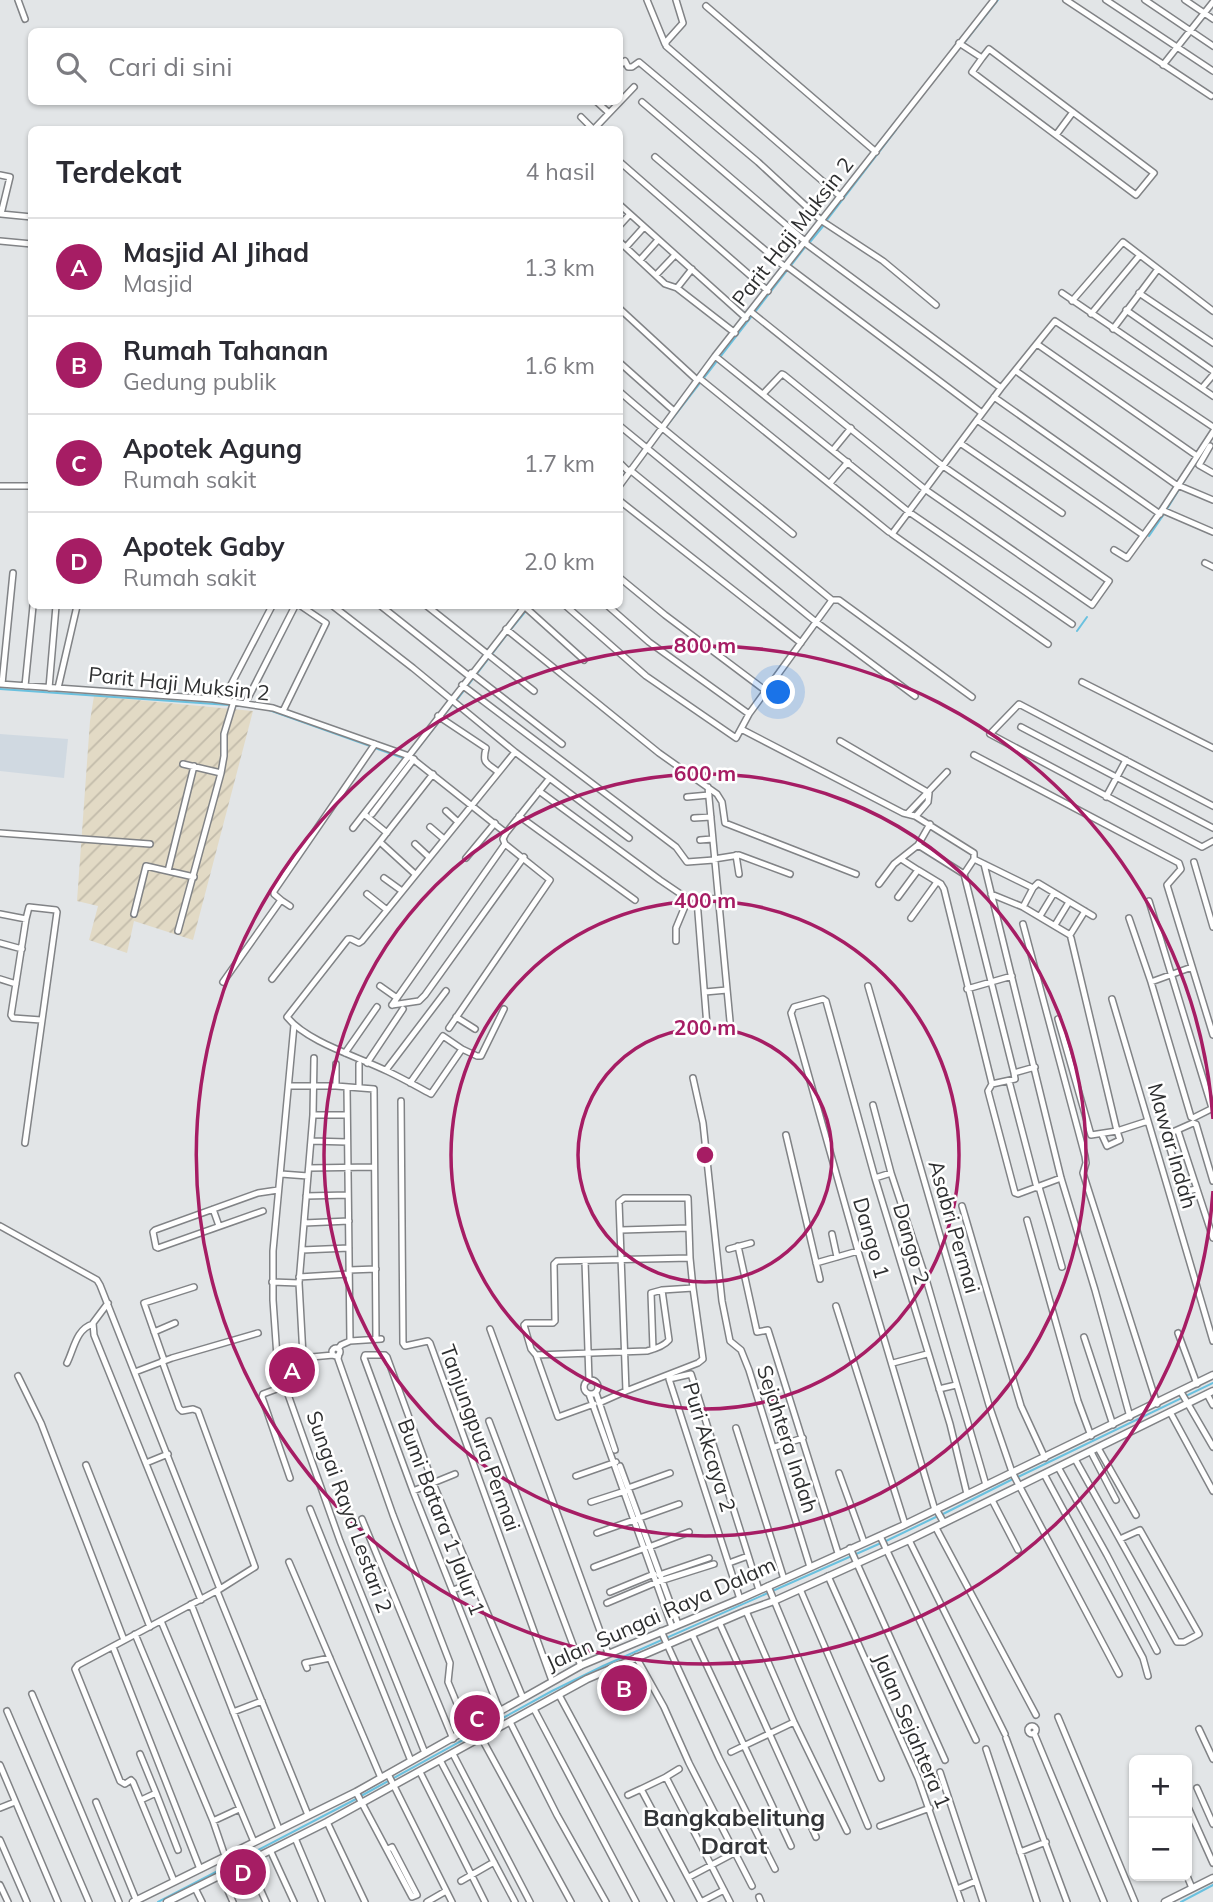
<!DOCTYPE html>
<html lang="id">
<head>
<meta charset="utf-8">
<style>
  :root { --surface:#fff; --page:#f2f2f3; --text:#2b2b33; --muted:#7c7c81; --line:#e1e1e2; --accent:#a61d64 }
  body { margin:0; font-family:Mulish,sans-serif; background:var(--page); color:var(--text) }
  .controls { position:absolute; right:21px; bottom:21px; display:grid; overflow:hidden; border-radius:10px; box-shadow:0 2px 5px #0004 }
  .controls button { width:63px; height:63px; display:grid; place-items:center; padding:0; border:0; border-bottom:2px solid var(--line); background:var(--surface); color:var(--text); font:35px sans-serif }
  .you { position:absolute; left:779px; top:693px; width:24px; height:24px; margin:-18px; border:5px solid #fff; border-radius:50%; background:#1a73e8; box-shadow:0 0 0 10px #1a73e833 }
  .badge { display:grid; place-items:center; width:46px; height:46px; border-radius:50%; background:var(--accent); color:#fff; font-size:23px; font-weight:700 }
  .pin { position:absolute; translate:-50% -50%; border:4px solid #fff; box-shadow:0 2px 7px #0006 }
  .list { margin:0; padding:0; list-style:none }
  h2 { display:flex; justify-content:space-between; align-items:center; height:91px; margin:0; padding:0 28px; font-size:30px }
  h2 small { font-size:23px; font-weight:400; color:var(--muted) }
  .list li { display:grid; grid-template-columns:46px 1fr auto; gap:21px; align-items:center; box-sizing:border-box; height:98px; padding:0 28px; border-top:2px solid var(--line) }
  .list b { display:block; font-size:26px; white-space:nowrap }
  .list p { margin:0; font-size:23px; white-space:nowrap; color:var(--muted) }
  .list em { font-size:23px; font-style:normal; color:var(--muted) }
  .icon { flex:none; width:38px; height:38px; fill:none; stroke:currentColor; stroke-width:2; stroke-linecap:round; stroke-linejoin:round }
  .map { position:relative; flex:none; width:1213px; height:1902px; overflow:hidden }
  .search { position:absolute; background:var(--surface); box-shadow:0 2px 5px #0004; left:28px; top:28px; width:595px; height:77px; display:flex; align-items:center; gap:18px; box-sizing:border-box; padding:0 24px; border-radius:10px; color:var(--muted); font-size:26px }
  .panel { position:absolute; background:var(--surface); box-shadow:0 2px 5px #0004; left:28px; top:126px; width:595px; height:483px; border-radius:10px }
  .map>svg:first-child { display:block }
  .industrial { fill:url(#industrial-furrows) }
  .built { fill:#d0d9e1 }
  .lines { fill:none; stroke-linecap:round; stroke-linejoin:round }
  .stream { stroke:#6ac1df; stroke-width:2 }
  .minor-casing { stroke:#818386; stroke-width:8 }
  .tertiary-casing { stroke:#818386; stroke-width:9 }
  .minor { stroke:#fff; stroke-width:5 }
  .tertiary { stroke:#fff; stroke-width:6 }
  .ring { fill:none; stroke:#a61d64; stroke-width:3.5 }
  .labels { text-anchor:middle; stroke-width:5; stroke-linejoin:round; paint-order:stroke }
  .street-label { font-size:21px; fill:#2e2f30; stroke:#fff }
  .quarter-label { font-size:24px; font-weight:bold; fill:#323437; stroke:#fff }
  .centre { fill:#a61d64; stroke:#fff; stroke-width:3.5 }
  .ring-label { font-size:21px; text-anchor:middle; font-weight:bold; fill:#a61d64; stroke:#fff; stroke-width:5; stroke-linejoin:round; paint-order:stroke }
</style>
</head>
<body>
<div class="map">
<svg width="1213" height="1902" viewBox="0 0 1213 1902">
  <defs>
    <pattern id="industrial-furrows" width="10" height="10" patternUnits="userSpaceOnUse" patternTransform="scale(1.75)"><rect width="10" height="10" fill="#e2dac5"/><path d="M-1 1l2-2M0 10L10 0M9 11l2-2" fill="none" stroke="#c2bbaa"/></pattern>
  </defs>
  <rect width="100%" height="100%" fill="#e2e5e7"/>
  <path class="industrial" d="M94 696 253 711 193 940 134 921 127 953 89 940 98 906 77 901 90 721Z"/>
  <path class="built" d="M0 734 68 739 64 778 0 771Z"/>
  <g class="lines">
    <path class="stream" d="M964 43 998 0
      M827 220 896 130
      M810 242 824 225
      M666 427 806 246
      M1167 509 1189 473
      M1149 536 1164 514
      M511 629 525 612
      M1077 631 1087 617
      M492 654 508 633
      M0 689 229 705
      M456 701 489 658
      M269 710 370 746
      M375 748 406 759
      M412 756 452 705
      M1018 1477 1213 1383
      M943 1514 1013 1479
      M886 1541 938 1516
      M361 1796 552 1691 603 1666 881 1543
      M158 1902 356 1799
      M1181 1902 1213 1885"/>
    <g class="minor-casing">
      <path id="minor" d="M18 0 25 19
        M647 0 665 44
        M676 0 683 23 666 42V46L841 197
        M1066 0 1211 96
        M1106 0 1213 71
        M1145 0 1213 46
        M1185 0 1213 19
        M706 6 876 152
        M959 43 982 58 989 49 1154 173 1136 195 972 72 982 58
        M620 65 625 61 628 67H632L639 62 758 162 822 221 883 261 936 305
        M1163 65 1213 2
        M597 102 609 113
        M642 102 806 242
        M581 117 593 129
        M593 130 634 87
        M1056 135 1073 112
        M655 157 785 267H788L982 413
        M620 162 768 291
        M0 175 10 177 1 214 32 217
        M620 205 746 318
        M620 225 630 214
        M0 241 32 244
        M620 242 665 284 677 288 735 333
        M805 243 1001 388
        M626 247 644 227
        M640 260 658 240
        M656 275 675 255
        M677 288 692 269
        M1062 293 1213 396
        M1139 293 1213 343
        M1072 301 1123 242 1213 311
        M620 309 697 380
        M1126 310 1213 371
        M751 312 943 466 1109 581 1092 605 926 490 784 375 782 374 763 394
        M1091 314 1140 255
        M1113 329 1158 269
        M1037 344 1197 456
        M715 356 909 512 1072 624
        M620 363 674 411
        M1016 371 1175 484 1213 500
        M699 378 889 532
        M1202 388 1213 375
        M620 392C676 441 735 486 793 534
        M994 397 1160 514
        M977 420 1143 535
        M620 426 832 600H839L972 697
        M960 443 1062 513
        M1210 446 1199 465 1213 473
        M833 450 851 428
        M620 463 629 472
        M630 470 816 622 915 696
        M830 483 848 462
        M620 485 715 356 994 0
        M0 486H32
        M620 501 801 643
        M1162 510 1213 432
        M1114 550 1127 558 1162 510 1213 532
        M1205 563 1213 567
        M620 578 665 615 766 691
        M333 606 413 668 515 752 629 838
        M381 606 469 676
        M427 606 534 691
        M524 606 584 660
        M566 606 646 676 736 738 749 714 832 600
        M608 606 649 642 749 714
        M506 629 659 753 717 794 722 802 725 823 856 874
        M1048 644 892 534 1001 388 1055 321 1213 427
        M471 673 562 744
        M1082 682 1213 748
        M0 684 213 699 273 708 409 756 506 833 549 779
        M2 684 13 573
        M462 685 676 847 687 862 714 860
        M25 686 33 606
        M49 688 56 606
        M58 688 77 606
        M223 700 272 606
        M246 702 295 606
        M283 711 326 623 301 606
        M438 716 486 748C482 764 486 762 498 772
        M1021 727 1213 828
        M741 729 903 813 915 816 974 853V859L1033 888 1038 883 1093 916
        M840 741 929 793 928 802 916 816
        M974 755 1179 863 1181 869 1167 885 1213 1035
        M183 764 221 773
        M708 787 730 1021
        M539 791 660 880 688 899 697 900
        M687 797 709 795
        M1106 797 1126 760
        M1213 806 1019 704 990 734 1202 847 1213 841
        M446 811 458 822
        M908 813 947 772
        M364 814 387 833
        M372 814 414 759
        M519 816 635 900
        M694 818 711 817
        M930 824 918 845 964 874
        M430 827 444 839
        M353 828 525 606
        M0 833 150 844
        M700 840 712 839
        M380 842 415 874
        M415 844 429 857
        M736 855 739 874
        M466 858 495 823
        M714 859 739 855 790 874
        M974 859 964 874 1014 1073
        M1194 862 1213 927
        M984 864 1061 1178 1095 1290 1130 1417
        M918 870 941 884 944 889 992 1084 1015 1079 1014 1073 1035 1067
        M168 871 194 766
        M384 878 402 891
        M879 884 894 864 918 845
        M367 894 387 910
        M991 894 1023 907 1070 935 1085 911
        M898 897 918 870 901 859
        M281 900 290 906
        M1149 901 1212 1108
        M1023 907 1033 888
        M0 914 26 919
        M134 914 146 866 194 877
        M1040 916 1054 893
        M911 918 937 882
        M1129 918 1151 982 1191 1117 1193 1118 1213 1108
        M1023 924 1085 1156 1086 1163 1083 1173 1157 1404
        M1055 925 1069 902
        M178 931 221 773 224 756V734L234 701
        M1071 938 1117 1131 1148 1121
        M676 941V928L688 899
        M0 943 22 949
        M0 979 16 984
        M272 979 433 774
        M223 982 281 900 274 894V891L375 744
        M1151 982 1192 967
        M380 986 397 998
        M868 986 989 1405 1012 1472 1119 1674
        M967 989 1012 976
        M705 992 727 990
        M1112 999 1213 1341
        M392 1005 419 1001 425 995 524 857
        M392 1005 505 844
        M456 1017 475 1029
        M1058 1019 1091 1135 1117 1131 1120 1140 1107 1146 1102 1135
        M294 1025 273 1251V1300L277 1357 280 1360 333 1355
        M707 1026 697 900 718 898
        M449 1028 550 880 505 844 503 839 506 833
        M462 1049 477 1056H481L504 1009
        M345 1053 377 1007
        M367 1063 403 1009
        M386 1070 446 991
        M693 1078 703 1123 722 1301 730 1341 741 1350 749 1370 810 1567
        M1009 1081 1037 1188
        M410 1083 443 1036 462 1049 431 1094C416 1086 402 1078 387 1071 359 1057 307 1042 287 1017L348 939H351L359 943 362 941 515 752
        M992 1084 988 1091 1015 1193 1018 1194 1061 1178
        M289 1086H336L374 1089 376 1339
        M336 1086V1064
        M359 1087V1064
        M401 1101 403 1343 405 1346 428 1341 430 1343 552 1681
        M873 1105 891 1173
        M313 1115H347
        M1178 1131 1213 1238
        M786 1135 820 1279
        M311 1141 347 1142
        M25 1143 57 912 56 910 29 907 26 919 11 1015 13 1018 41 1020
        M309 1168 374 1167
        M281 1174 308 1176
        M875 1178 891 1173 926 1279 986 1485
        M1039 1187 1062 1267
        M1196 1189 1183 1192 1166 1135 1193 1123 1196 1124 1213 1181
        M306 1196 348 1195
        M962 1206 1021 1406 1045 1458
        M213 1209 219 1226
        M263 1211 158 1248 156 1247 153 1232 155 1230 258 1193 278 1190
        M1027 1220 1078 1401 1091 1436
        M304 1223 349 1221
        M0 1226 97 1280 100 1285 220 1589
        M621 1230 689 1228
        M832 1234 837 1257
        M738 1246 757 1332 768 1330 838 1553
        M729 1249 751 1243
        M302 1250 349 1248
        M690 1258 688 1198H624L619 1202 626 1391 698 1363 703 1359 693 1288
        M585 1261 589 1380
        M816 1263 858 1251
        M349 1270 376 1269
        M299 1277 349 1274
        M272 1282 299 1283
        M108 1303 93 1323 94 1335 201 1600
        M836 1306 905 1524
        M490 1329 608 1653
        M154 1332 175 1323
        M1178 1333 1197 1384
        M1084 1337 1113 1425
        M350 1341 381 1339
        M332 1352a4 4 0 1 1 8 0a4 4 0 1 1-8 0Z
        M338 1349 341 1345 350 1341 347 1087
        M653 1349 651 1293 662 1290 693 1288 690 1258 557 1261 554 1264 555 1321 553 1323H526L524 1325 531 1349 536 1355 647 1351C655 1349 664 1346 669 1340L662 1290
        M339 1354 338 1359 393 1515 450 1663 448 1682 468 1730
        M536 1355 558 1417 594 1404
        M303 1356 299 1283 313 1115 314 1058
        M164 1360 144 1303 194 1287
        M162 1361 179 1408 182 1411 193 1409 198 1411 255 1567 220 1589 78 1665 75 1669 120 1781 125 1784 131 1780 133 1782 174 1881
        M67 1363C74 1349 76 1329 93 1324
        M893 1363 927 1354
        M135 1372 172 1358 258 1333
        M18 1376 41 1423 124 1640
        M284 1376 287 1387
        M584 1387a7 7 0 1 1 14 0a7 7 0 1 1-14 0Z
        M939 1389 956 1385
        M1181 1392 1213 1447
        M596 1393 615 1450
        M589 1394 672 1627
        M1207 1394 1213 1405
        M599 1403 626 1391
        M1170 1412 1213 1491
        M489 1421 581 1666
        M736 1428 784 1579
        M775 1447 803 1438
        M1098 1448 1136 1515
        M1091 1452 1116 1500
        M1075 1459 1177 1642H1184L1199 1634 1140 1530 1120 1539
        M146 1463 168 1454
        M86 1465 150 1627
        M620 1466 678 1624
        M1058 1467 1107 1555 1157 1651
        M839 1473 864 1542
        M1044 1474 1143 1658 1148 1676
        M576 1476 616 1462
        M290 1478 262 1397 263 1394 285 1386 340 1541 425 1753
        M628 1488 670 1473
        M413 1491 455 1474
        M992 1500 1018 1550
        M591 1502 625 1491
        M310 1509 411 1761
        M936 1509 944 1523
        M935 1510 858 1251 791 1013 794 1007 823 999 826 1001 875 1178 950 1424 967 1494
        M362 1519 453 1739
        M936 1528 1036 1715
        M597 1533 679 1504
        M880 1536 976 1740
        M909 1540 1005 1734
        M649 1547 689 1532
        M850 1548 945 1760
        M289 1562 381 1778
        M729 1563 748 1556
        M594 1567 645 1548
        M659 1575 709 1558
        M828 1576 918 1778 961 1902
        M768 1586 868 1826
        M800 1589 881 1778
        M453 1590 475 1582
        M217 1591 308 1815
        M610 1592 654 1574
        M740 1599 669 1379 691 1374 759 1590
        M607 1603 657 1582 714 1564
        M191 1604 279 1829
        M746 1611 794 1722 847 1831
        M161 1621 254 1842
        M719 1622 816 1837
        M661 1631 719 1758 775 1869
        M135 1634 213 1821 225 1856
        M692 1634 791 1846
        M113 1647 200 1869
        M636 1657 664 1707 689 1763 752 1886
        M307 1668 305 1663 330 1658
        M32 1694 119 1902
        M559 1695 671 1902
        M534 1709 636 1902
        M7 1711 89 1902
        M500 1711 413 1491 364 1358 365 1355H385L387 1357 433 1483 523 1698
        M233 1712 262 1701
        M1058 1717 1135 1902
        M510 1722 557 1815 606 1902
        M1028 1730a4 4 0 1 1 8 0a4 4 0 1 1-8 0Z
        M1199 1729 1213 1759
        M1034 1733 1104 1902
        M1006 1738 1067 1902
        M482 1739 571 1902
        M986 1749 1037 1902
        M731 1752 794 1722
        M140 1754 156 1793
        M453 1754 530 1902
        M440 1760 515 1902
        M0 1765 58 1902
        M420 1772 485 1902
        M940 1772 983 1902
        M388 1774 452 1902
        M666 1777 679 1769
        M1197 1788 1213 1824
        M356 1792 412 1897 417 1895 392 1847 388 1849
        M628 1795 641 1789
        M141 1800 156 1793 178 1850
        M96 1802 137 1902
        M1187 1805 1213 1863
        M0 1808 15 1802
        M213 1821 239 1809
        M327 1822 365 1902
        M880 1826 930 1808
        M295 1838 322 1902
        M0 1840 27 1902
        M271 1852 294 1902
        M1020 1852 1046 1842
        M248 1862 266 1902
        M221 1875 233 1902
        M1187 1876 1192 1888
        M689 1877 736 1852
        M461 1881 494 1862
        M0 1885 8 1902
        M195 1888 202 1902
        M957 1889 976 1881
        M759 1897 761 1902
        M427 1902 446 1891
        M701 1902 641 1789 666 1777 730 1902
        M701 1902 724 1890"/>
    </g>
    <g class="tertiary-casing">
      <path id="tertiary" d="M133 1902 356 1792 582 1665 740 1599 902 1526 1213 1375
        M167 1902 327 1822 587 1679 746 1611 774 1601 909 1540 1213 1391
        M1165 1902 1213 1878"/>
    </g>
    <use href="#minor" class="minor"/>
    <use href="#tertiary" class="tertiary"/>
  </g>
  <g class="ring">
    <circle cx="705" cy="1155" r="127"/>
    <circle cx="705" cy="1155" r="254"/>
    <circle cx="705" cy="1155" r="381"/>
    <path d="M1213 1191A509 509 0 1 1 1213 1119"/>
  </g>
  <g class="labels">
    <g class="street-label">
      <text transform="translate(793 232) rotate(-52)" y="7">Parit Haji Muksin 2</text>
      <text transform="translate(179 684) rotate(6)" y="7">Parit Haji Muksin 2</text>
      <text transform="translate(1172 1146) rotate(74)" y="7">Mawar Indah</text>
      <text transform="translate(954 1227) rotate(74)" y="7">Asabri Permai</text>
      <text transform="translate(871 1238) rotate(74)" y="7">Dango 1</text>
      <text transform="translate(911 1244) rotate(74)" y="7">Dango 2</text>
      <text transform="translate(480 1438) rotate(70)" y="7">Tanjungpura Permai</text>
      <text transform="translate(787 1439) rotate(72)" y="7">Sejahtera Indah</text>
      <text transform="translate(709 1447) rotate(73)" y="7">Puri Akcaya 2</text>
      <text transform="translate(349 1512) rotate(70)" y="7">Sungai Raya Lestari 2</text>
      <text transform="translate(441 1517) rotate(69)" y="7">Bumi Batara 1 Jalur 1</text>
      <text transform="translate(661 1614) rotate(-24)" y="7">Jalan Sungai Raya Dalam</text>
      <text transform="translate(912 1731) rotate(67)" y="7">Jalan Sejahtera 1</text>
    </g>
    <g class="quarter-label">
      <text x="734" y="1826">Bangkabelitung<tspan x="734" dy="28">Darat</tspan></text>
    </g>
  </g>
  <circle cx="705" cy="1155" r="10" class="centre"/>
  <g class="ring-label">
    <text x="705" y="653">800 m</text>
    <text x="705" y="781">600 m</text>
    <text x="705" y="908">400 m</text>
    <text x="705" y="1035">200 m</text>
  </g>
</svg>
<div class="controls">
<button>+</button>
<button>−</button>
</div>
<div class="you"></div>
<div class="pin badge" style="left:292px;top:1370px">A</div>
<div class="pin badge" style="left:624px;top:1688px">B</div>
<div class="pin badge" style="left:477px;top:1718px">C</div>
<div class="pin badge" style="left:243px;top:1872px">D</div>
<div class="search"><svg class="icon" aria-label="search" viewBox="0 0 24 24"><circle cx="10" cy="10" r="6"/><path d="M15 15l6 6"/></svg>Cari di sini</div>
<section class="panel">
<h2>Terdekat<small>4 hasil</small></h2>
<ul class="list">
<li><span class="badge">A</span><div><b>Masjid Al Jihad</b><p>Masjid</p></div><em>1.3 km</em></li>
<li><span class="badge">B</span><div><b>Rumah Tahanan</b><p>Gedung publik</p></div><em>1.6 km</em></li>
<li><span class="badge">C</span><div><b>Apotek Agung</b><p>Rumah sakit</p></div><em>1.7 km</em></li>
<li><span class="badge">D</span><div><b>Apotek Gaby</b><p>Rumah sakit</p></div><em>2.0 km</em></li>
</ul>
</section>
</div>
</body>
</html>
